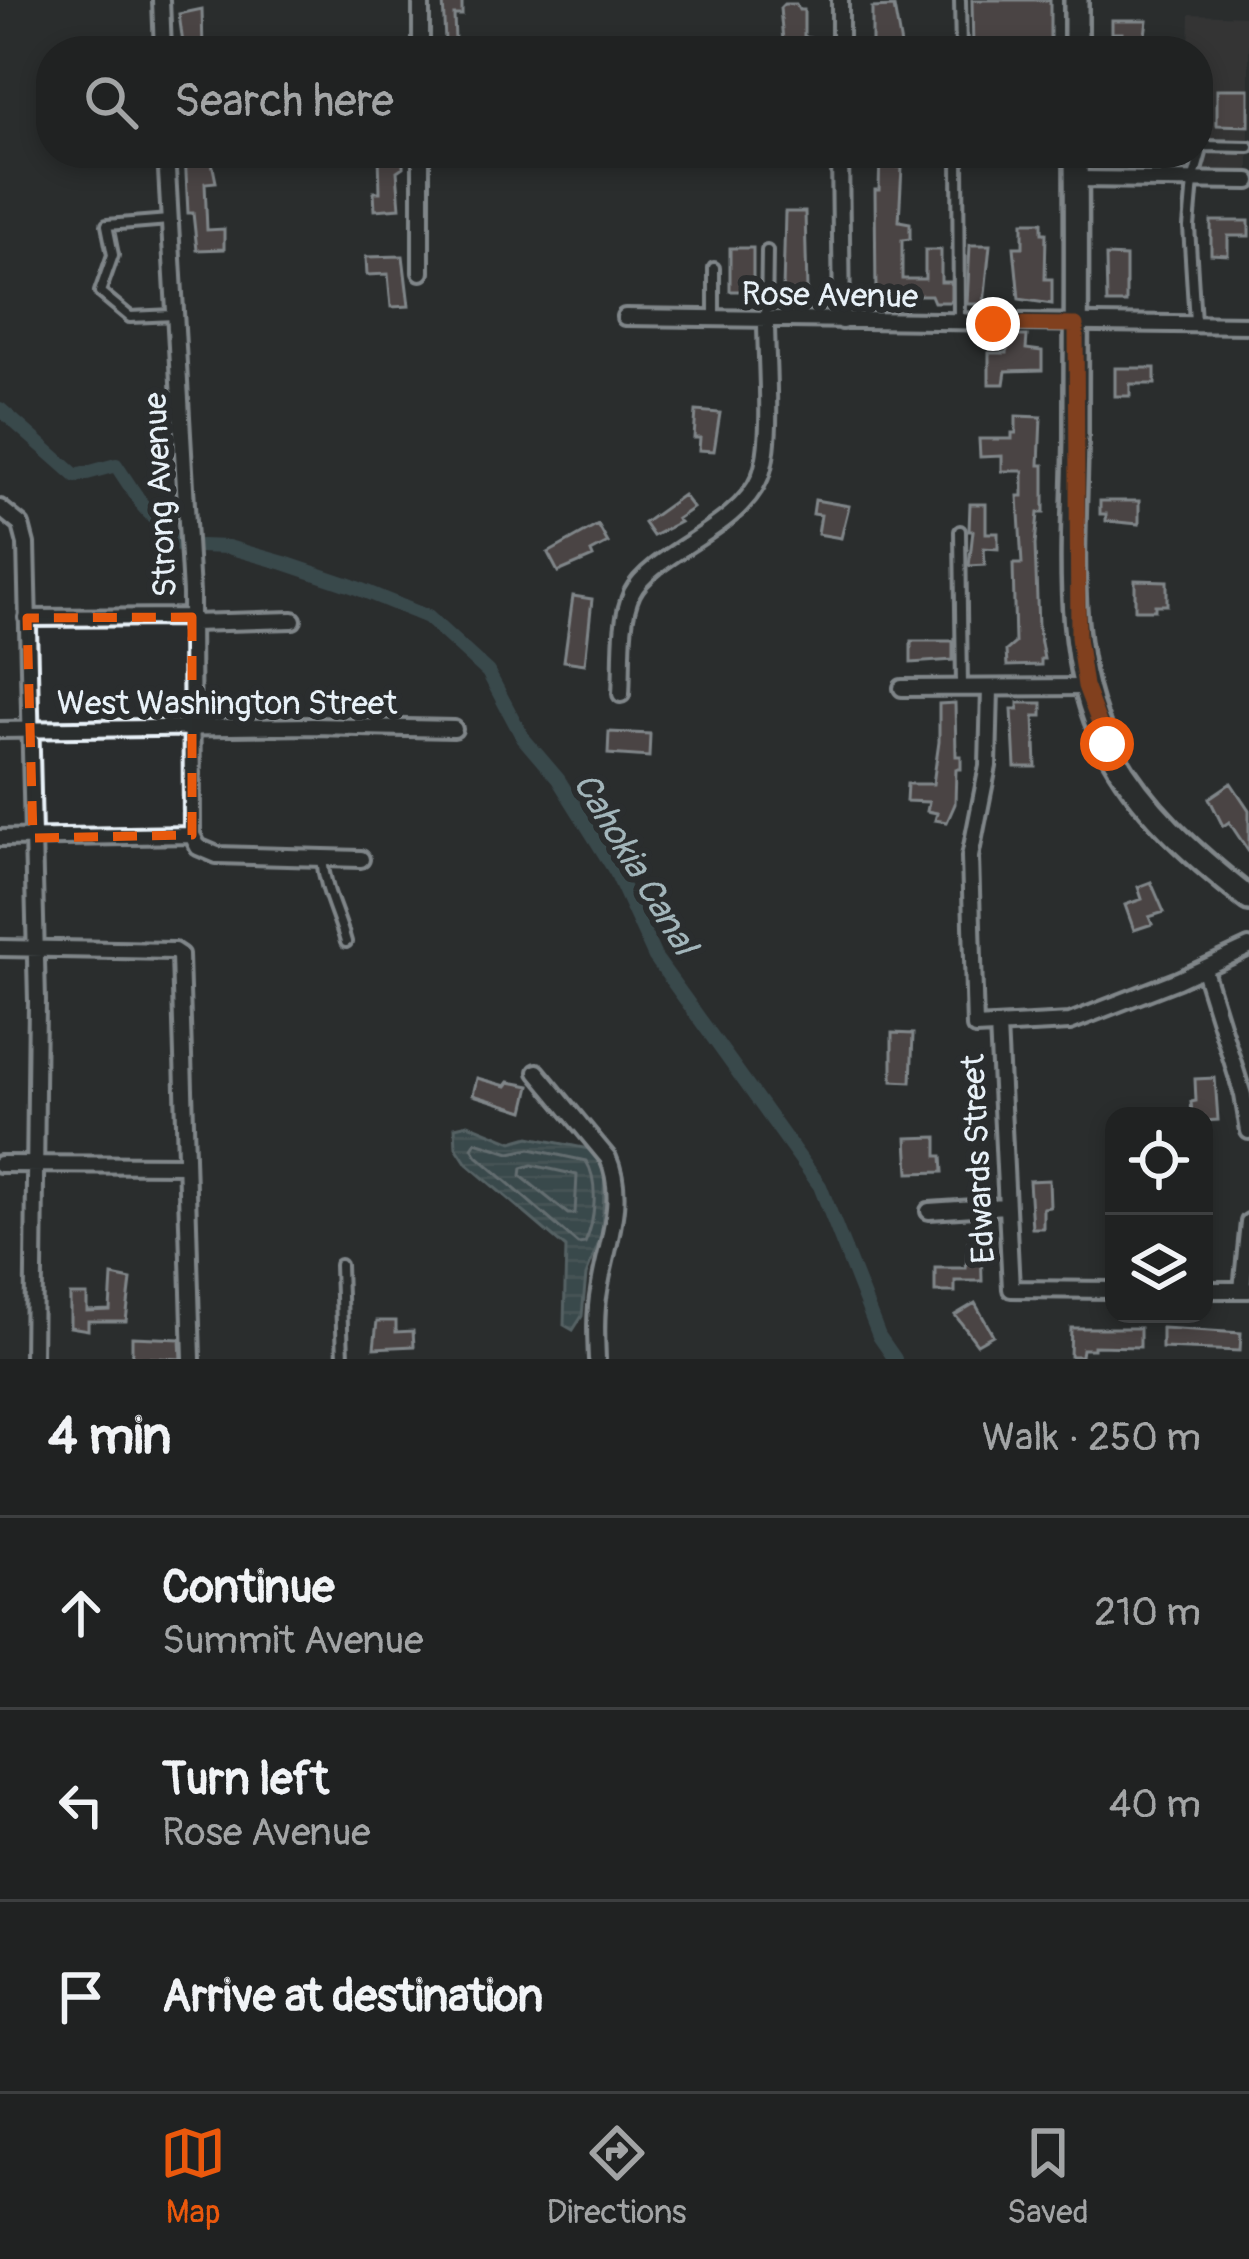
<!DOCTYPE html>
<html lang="en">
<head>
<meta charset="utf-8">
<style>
  :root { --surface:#202222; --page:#2d2f2f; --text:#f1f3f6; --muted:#a2a4a5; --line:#3d3f40; --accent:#ea580c }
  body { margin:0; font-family:Pangolin,sans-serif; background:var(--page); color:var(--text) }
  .controls { position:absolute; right:36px; bottom:36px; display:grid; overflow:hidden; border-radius:24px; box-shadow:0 6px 18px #0003 }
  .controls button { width:108px; height:108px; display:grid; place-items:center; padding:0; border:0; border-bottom:3px solid var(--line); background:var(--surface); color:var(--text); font:60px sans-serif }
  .stop { position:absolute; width:36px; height:36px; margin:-27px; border:9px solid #ea580c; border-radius:50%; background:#fff }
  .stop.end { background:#ea580c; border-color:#fff; box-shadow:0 3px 12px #0008 }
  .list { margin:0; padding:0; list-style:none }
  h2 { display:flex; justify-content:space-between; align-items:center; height:156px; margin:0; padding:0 48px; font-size:51px }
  h2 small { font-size:39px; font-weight:400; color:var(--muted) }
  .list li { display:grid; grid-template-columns:78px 1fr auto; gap:36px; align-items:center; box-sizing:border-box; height:192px; padding:0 48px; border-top:3px solid var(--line) }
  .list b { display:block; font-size:45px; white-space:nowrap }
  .list p { margin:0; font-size:39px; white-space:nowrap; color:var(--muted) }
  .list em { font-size:39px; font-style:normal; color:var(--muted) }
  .icon { flex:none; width:66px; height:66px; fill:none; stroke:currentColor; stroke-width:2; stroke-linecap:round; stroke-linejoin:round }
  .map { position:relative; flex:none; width:1249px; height:1359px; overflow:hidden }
  .search { position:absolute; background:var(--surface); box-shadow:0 6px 18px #0003; left:36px; right:36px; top:36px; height:132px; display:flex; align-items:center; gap:30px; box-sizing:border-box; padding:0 42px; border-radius:48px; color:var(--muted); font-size:45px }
  .sheet { height:732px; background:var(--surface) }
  nav { display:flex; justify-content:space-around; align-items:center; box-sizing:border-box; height:168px; border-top:3px solid var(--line); background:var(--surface); font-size:33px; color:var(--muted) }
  nav a { display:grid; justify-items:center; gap:6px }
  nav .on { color:var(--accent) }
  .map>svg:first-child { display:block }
  .built { fill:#403c3c }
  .water { fill:url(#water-rules); stroke:#8ba1a6; stroke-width:3 }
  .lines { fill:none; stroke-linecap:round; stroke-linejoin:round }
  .shore { stroke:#aabbc1; stroke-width:3 }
  .canal { stroke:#4d6b6f; stroke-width:14 }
  .building { fill:#725f5e; stroke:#e8f1f8; stroke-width:3 }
  .lane-casing { stroke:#e8f1f8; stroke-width:16 }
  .street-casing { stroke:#e8f1f8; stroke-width:22 }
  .secondary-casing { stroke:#e8f1f8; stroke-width:30 }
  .lane { stroke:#2a2d2e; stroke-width:8 }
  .street { stroke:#2a2d2e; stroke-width:14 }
  .secondary { stroke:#2a2d2e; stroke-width:21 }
  .route { stroke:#ea580c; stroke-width:15 }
  .marked { fill:none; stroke:#e8590c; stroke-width:9; stroke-dasharray:24 15; stroke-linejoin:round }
  .labels { text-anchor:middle; stroke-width:12; stroke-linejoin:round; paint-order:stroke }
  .street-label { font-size:33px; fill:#e8f1f8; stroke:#2a2d2e }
  .water-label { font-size:36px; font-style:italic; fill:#a2b5ba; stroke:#2a2d2e }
</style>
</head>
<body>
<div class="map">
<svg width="1249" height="1359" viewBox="0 0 1249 1359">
  <defs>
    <pattern id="water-rules" width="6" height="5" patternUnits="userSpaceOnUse" patternTransform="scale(3)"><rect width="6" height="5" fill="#4d6b6f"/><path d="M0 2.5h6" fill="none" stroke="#678184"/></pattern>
  </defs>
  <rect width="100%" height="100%" fill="#2a2d2e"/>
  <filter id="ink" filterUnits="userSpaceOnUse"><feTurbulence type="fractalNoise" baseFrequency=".00833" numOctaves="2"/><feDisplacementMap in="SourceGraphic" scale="24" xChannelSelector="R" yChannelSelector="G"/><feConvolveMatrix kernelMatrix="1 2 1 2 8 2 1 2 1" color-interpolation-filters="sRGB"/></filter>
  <g filter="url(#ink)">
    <path class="built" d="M1190 14 1249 16V173L1185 171V153H1198V51H1189Z"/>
    <path class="water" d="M468 1124 512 1142 529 1137 594 1150 605 1168 602 1235 586 1275 582 1316 573 1330 564 1325 566 1248 467 1164 456 1147 455 1127Z"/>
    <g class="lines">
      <path class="shore" d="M476 1142 510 1153 530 1149 586 1161C599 1181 595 1222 585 1243L578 1244 477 1156 472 1148Z
        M532 1165 577 1175 575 1214H568L521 1176 522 1168Z"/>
      <path class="canal" d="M0 409 76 476 116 465 143 506 178 545
        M200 546 228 547 284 563 352 586 428 617 488 672 523 738 558 779 616 872 655 957 820 1186 879 1336 895 1359"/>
    </g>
    <path class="building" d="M443 0H462V15H454L455 41 466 40 467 51H432V42L445 41Z
      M972 0H1050V51H973Z
      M784 4H796L799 10H804V37L810 38V51H784L780 8Z
      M894 7 902 51H872V8Z
      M202 9 203 51H184L179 14Z
      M1112 20H1147L1143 50 1122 49V33H1112Z
      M1217 89H1249V126L1217 125Z
      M185 153H210L216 182 205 183 207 230 224 229V249L197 250 193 213H188Z
      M379 153 403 156V167L397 171 400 208 375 210 374 192H380Z
      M880 155H898V167H902L899 221 910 223V239L902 240V279H925V250H941V282H951V302H934L931 295H876L875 190H879Z
      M785 212H805L807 291H783Z
      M1211 221H1249V236H1228V255L1211 254Z
      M1023 222H1042V233H1046L1045 279H1052V304L1019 299 1014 247H1023Z
      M970 245H990L984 304H967Z
      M730 248H753V291H730Z
      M403 256 409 306 391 307 388 274 367 275 366 257Z
      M1106 256 1126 257V303H1107Z
      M1008 336H1027L1026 349 1042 351V370L1006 371 1004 384H989V353H1007Z
      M1115 368H1155V384H1130V396H1115Z
      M696 411 720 413 714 451 699 450 700 438H694Z
      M1016 416 1041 417 1039 465H1044V513H1038L1035 545 1038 627 1044 659H1041V665L1007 666 1006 651 1015 643 1013 564H1022L1018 496H1023V471H1002V456L980 457 979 439H1012V433H1016Z
      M683 495 693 508 677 519 680 522 653 536 644 523Z
      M815 500 849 506 841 538 818 534 821 515 813 514Z
      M1100 501H1139V524L1106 521V514H1100Z
      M970 504H986V533H998V549L984 548 985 565 969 566 973 531H969Z
      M598 525 608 543 591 552 593 557 558 572 548 553Z
      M1135 580 1167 581V605H1155V610H1135Z
      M573 596 592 599 585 664 564 661Z
      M911 641H953V660L911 663Z
      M955 703 956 756H961V769H956L955 804 947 822 935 820 937 813 927 811 929 802 906 801 907 784H933L939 742V704Z
      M1018 703H1042V716H1034L1036 767H1015L1012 709H1018Z
      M609 732 650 734 649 757 608 754Z
      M1231 783 1249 810V852L1229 822 1223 826 1209 798Z
      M1151 882 1164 912 1149 917 1152 924 1134 930 1125 905 1142 899 1138 887Z
      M892 1033 913 1034 911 1082 892 1081Z
      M477 1078 506 1086 509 1082 530 1086 524 1111 473 1095Z
      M1215 1078 1218 1120 1204 1121V1116L1192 1113 1191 1102 1196 1101 1195 1079Z
      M937 1137V1156H942L943 1172 909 1173 907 1138Z
      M1049 1180 1050 1207 1043 1208V1228H1032L1029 1181Z
      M968 1242H981L982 1281H955V1292H935V1268H966Z
      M112 1276 131 1280 126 1321H88V1330L70 1327V1295H87V1311L110 1310Z
      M975 1303 993 1335 977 1344 955 1315Z
      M377 1321H396V1332L413 1331 414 1346 374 1348Z
      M1071 1328H1140V1347L1094 1346V1349H1082L1081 1356H1070Z
      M1162 1328 1241 1333 1240 1351 1162 1348Z
      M132 1337 180 1339 181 1359 132 1357Z"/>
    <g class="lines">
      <g class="lane-casing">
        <path id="lane" d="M960 0 961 51
          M958 153 959 319
          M169 220 107 225 113 255 100 292 130 317 174 315
          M714 268V319
          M766 321 767 251
          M1195 322 1189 227 1193 181 1203 146 1249 147
          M960 531 962 687
          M322 859C325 891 338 913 346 942
          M340 1265 343 1359"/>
      </g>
      <g class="street-casing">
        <path id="street" d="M161 0 163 51
          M421 0V51
          M840 51V0
          M166 153 191 593 192 835
          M840 153 842 321
          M1076 179 1249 181
          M421 272V153
          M625 317 1249 325
          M0 508 21 525 26 544 37 1001 33 1359
          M27 618 192 617
          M192 623 293 620
          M902 688 1085 687
          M990 689 988 766 970 857 975 1027 1070 1022 1178 980 1249 947
          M621 694C623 663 619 621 632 593 652 553 739 529 760 477 774 442 766 362 766 321
          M0 730 312 726 454 729
          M0 838 192 835 198 847 217 855 361 859
          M0 948 174 951 180 955 192 1359
          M1204 970 1243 1095 1249 1131
          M998 1026 1011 1289 1114 1290
          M537 1072 608 1158C627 1200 605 1248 599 1291 595 1313 596 1337 597 1359
          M0 1164 186 1165
          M929 1211 1005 1206
          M1204 1290H1249
          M1242 1290 1249 1222"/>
      </g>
      <g class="secondary-casing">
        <path id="secondary" d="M1076 0V51
          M1076 153C1077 248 1076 343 1076 438 1075 537 1061 653 1107 745 1139 808 1194 856 1249 899"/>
      </g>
      <use href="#lane" class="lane"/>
      <use href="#street" class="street"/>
      <use href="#secondary" class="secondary"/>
    </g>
  </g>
  <g class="lines" filter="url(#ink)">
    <path class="route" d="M993 324 1076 325 1078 637 1085 686 1107 744"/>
  </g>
  <path d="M0 0H1249V1359H0ZM192 617V835L33 838 27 618Z" fill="#2a2d2e" fill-opacity=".55" fill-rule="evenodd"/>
  <path class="marked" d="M192 617V835L33 838 27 618Z"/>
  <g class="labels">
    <g class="street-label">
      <text transform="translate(830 294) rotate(1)" y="12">Rose Avenue</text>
      <text transform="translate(159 495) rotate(-93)" y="12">Strong Avenue</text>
      <text x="227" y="714">West Washington Street</text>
      <text transform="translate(977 1159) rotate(-93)" y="12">Edwards Street</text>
    </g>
    <g class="water-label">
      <text transform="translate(636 863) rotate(59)" y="13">Cahokia Canal</text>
    </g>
  </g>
</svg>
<div class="controls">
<button><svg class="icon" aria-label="locate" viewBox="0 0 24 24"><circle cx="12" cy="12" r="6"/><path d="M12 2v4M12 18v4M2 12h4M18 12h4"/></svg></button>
<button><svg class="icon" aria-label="layers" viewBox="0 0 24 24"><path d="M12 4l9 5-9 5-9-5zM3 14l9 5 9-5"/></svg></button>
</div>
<div class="stop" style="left:1107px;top:744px"></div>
<div class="stop end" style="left:993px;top:324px"></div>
<div class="search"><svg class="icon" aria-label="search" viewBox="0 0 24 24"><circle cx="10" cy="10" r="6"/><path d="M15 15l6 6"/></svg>Search here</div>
</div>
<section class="sheet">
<h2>4 min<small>Walk · 250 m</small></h2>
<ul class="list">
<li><svg class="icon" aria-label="ahead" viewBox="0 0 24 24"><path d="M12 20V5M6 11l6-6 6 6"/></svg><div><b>Continue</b><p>Summit Avenue</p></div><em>210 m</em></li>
<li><svg class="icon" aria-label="left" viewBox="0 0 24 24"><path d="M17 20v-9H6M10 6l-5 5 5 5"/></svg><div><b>Turn left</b><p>Rose Avenue</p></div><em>40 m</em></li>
<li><svg class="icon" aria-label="arrive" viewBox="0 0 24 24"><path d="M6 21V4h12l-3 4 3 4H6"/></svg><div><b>Arrive at destination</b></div></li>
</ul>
</section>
<nav>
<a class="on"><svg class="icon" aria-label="map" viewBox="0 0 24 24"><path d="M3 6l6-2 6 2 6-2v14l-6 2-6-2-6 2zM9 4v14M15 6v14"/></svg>Map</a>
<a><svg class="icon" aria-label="directions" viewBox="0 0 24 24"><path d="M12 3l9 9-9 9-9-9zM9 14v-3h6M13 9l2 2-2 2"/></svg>Directions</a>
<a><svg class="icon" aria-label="saved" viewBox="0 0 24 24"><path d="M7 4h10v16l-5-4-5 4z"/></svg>Saved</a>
</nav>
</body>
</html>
